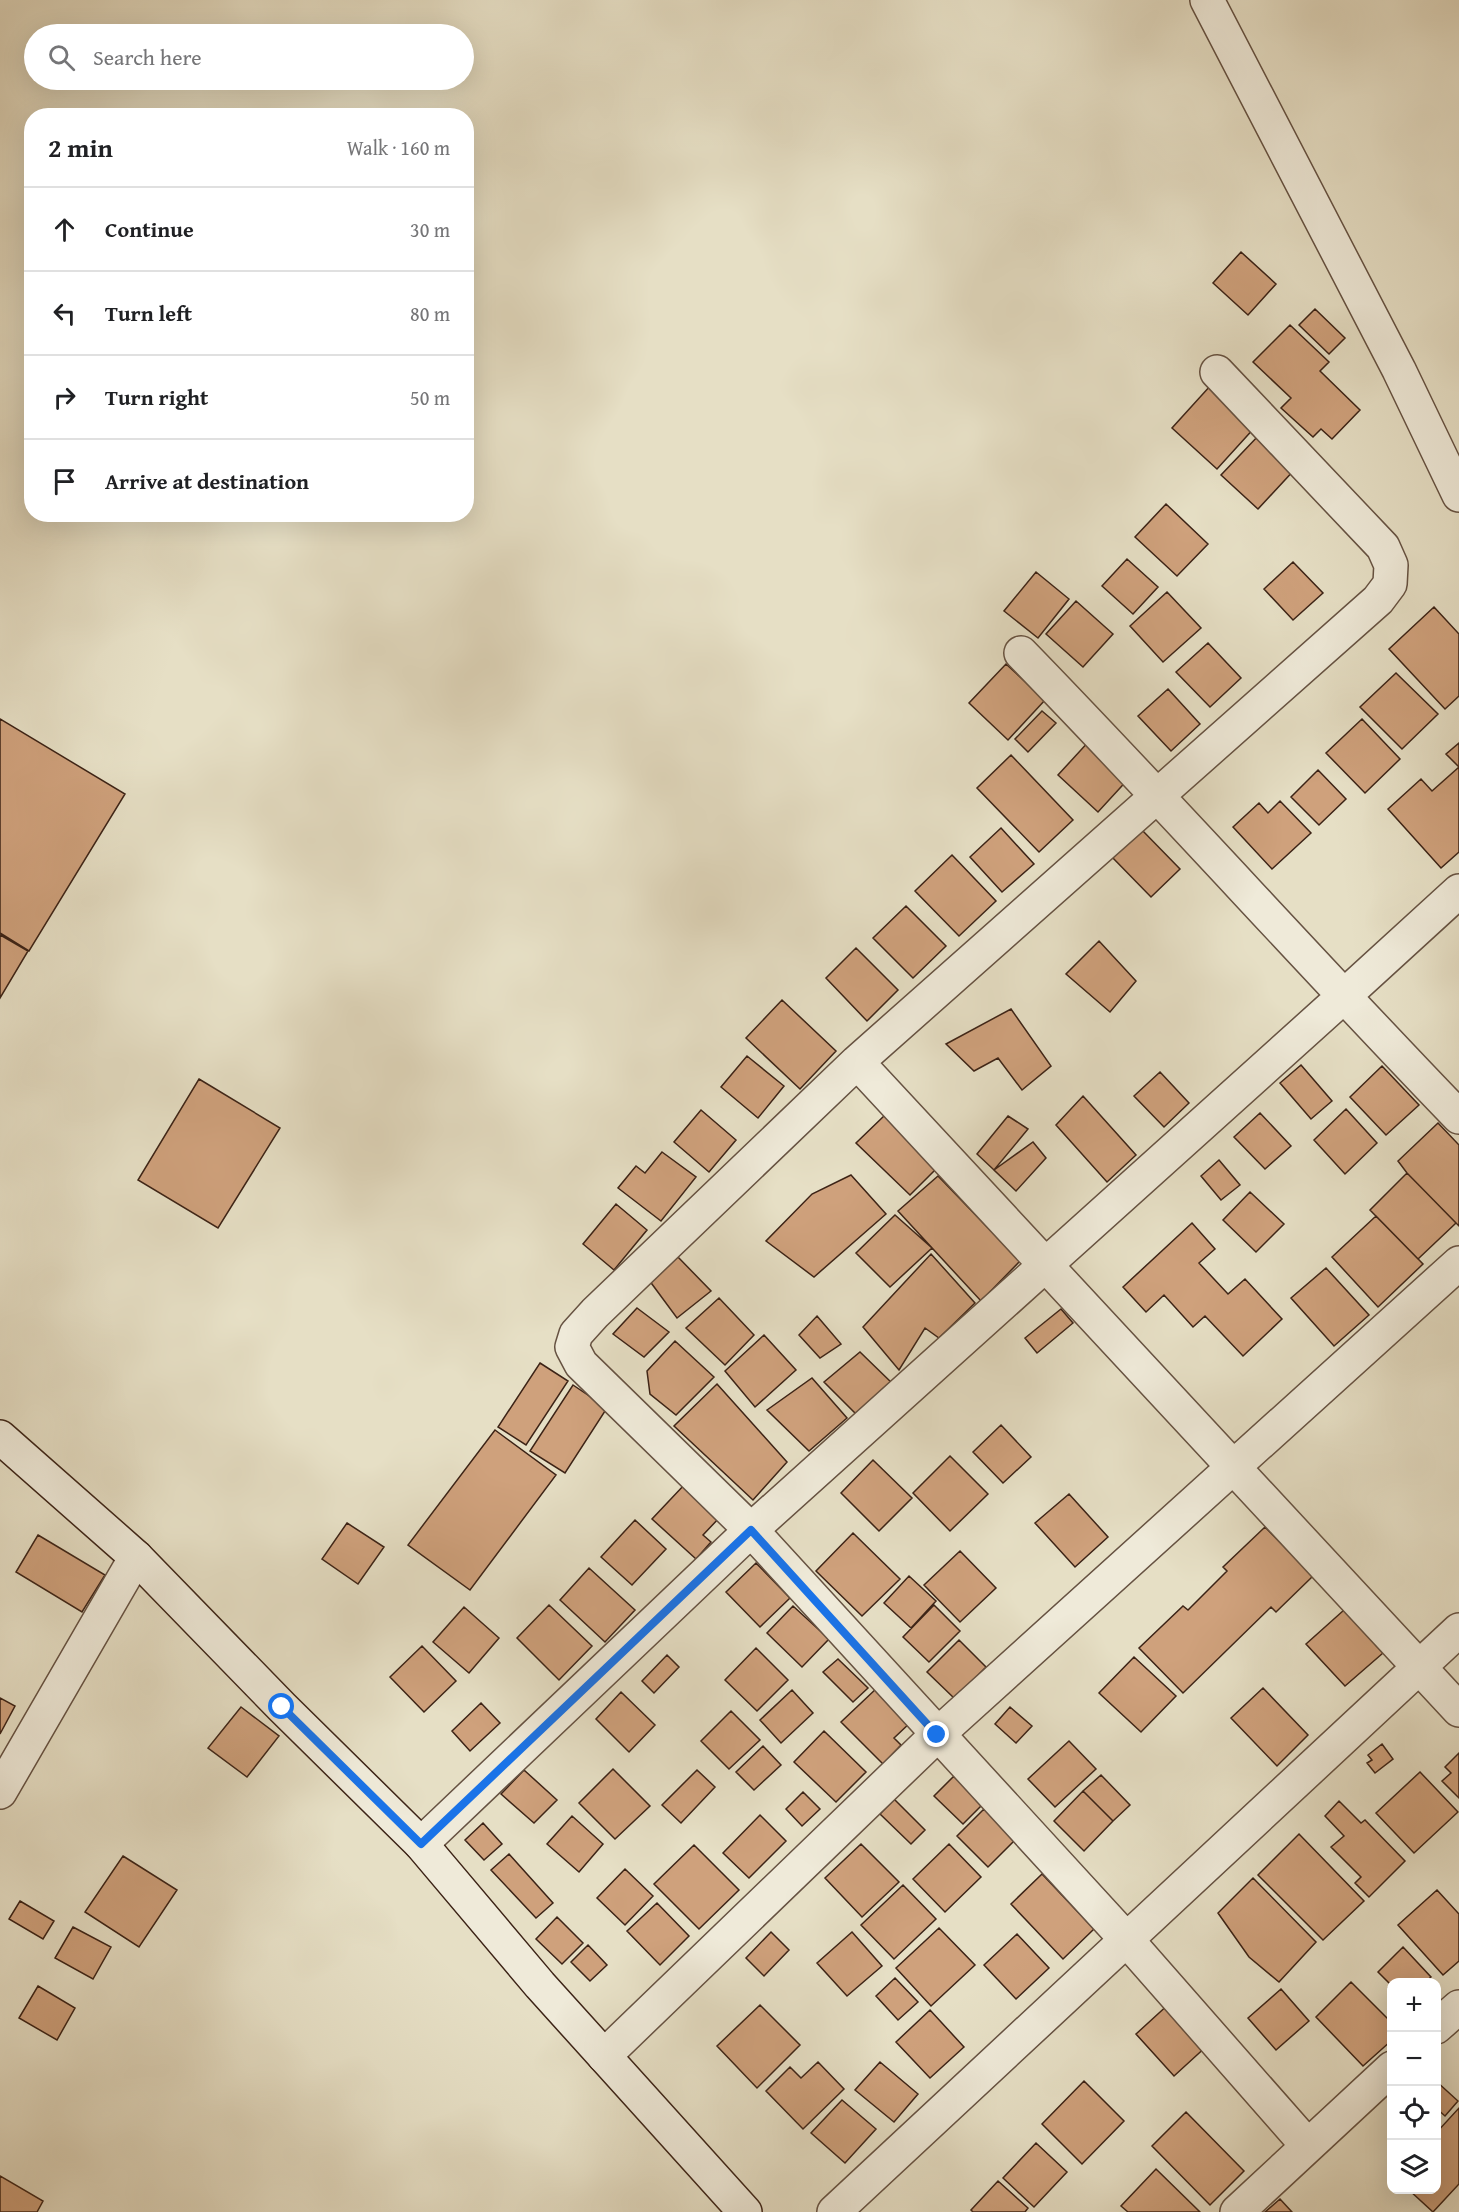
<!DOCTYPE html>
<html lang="en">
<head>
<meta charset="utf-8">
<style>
  :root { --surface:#fff; --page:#f6f6f6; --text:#202124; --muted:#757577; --line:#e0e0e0 }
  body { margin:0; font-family:"Gentium Book Plus",serif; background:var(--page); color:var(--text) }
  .controls { position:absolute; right:18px; bottom:18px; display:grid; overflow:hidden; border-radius:12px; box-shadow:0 6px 24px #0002 }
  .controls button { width:54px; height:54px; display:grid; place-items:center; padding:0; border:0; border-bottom:2px solid var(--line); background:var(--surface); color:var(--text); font:30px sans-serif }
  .stop { position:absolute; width:18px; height:18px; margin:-14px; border:4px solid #1a73e8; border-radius:50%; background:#fff }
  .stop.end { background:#1a73e8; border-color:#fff; box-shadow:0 2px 6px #0008 }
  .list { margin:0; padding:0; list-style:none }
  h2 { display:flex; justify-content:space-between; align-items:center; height:78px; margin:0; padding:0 24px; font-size:26px }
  h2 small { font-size:20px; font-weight:400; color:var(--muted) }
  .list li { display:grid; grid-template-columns:39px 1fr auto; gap:18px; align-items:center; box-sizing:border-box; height:84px; padding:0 24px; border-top:2px solid var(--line) }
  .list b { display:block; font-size:22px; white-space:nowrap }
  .list em { font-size:20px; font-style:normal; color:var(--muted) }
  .icon { flex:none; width:33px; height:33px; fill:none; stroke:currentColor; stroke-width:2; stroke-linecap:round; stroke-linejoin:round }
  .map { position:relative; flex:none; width:1459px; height:2212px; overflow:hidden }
  .search { position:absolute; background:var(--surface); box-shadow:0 6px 24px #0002; left:24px; top:24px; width:450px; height:66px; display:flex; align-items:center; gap:15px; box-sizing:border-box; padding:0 21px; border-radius:33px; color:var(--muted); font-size:22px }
  .panel { position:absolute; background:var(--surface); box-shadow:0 6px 24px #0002; left:24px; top:108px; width:450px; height:414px; border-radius:24px }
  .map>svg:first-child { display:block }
  .building { fill:#cfa17c; stroke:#3c2316; stroke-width:1.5 }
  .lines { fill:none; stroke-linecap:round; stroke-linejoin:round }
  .street-casing { stroke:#665242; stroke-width:36 }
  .secondary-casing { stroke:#3c2316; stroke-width:36 }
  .street { stroke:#efead9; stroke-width:33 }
  .secondary { stroke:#efead9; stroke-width:33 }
  .route { stroke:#1a73e8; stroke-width:8 }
</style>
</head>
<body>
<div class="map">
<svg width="1459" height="2212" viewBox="0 0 1459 2212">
  <rect width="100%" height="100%" fill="#e6dfc5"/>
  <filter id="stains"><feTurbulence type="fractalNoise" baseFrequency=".00333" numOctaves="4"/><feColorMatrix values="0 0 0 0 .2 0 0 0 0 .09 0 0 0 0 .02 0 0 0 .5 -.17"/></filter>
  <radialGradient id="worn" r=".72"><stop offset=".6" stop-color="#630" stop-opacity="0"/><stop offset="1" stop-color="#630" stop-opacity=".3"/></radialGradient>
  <path class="building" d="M1241 252 1276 284 1248 315 1213 283Z
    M1315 309 1345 338 1329 354 1299 325Z
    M1290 325 1329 362 1320 371 1360 410 1332 439 1321 429 1313 437 1281 408 1291 398 1253 362Z
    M1211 385 1256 426 1217 469 1172 428Z
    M1260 434 1296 468 1258 509 1221 475Z
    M1166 504 1208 544 1177 576 1135 537Z
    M1127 559 1158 587 1133 614 1102 586Z
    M1293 562 1323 593 1293 620 1264 589Z
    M1036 572 1069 599 1038 638 1004 611Z
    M1167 592 1201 628 1163 662 1130 626Z
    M1076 601 1113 634 1083 667 1046 634Z
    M1434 607 1459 634V696L1445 709 1389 649Z
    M1208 643 1241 678 1210 707 1176 672Z
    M1006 664 1045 700 1008 740 969 703Z
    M1396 673 1438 714 1402 749 1360 707Z
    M1168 689 1200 724 1171 751 1138 716Z
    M1042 711 1056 723 1028 752 1015 739Z
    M0 719 125 794 29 951 0 933Z
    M1362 719 1400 759 1365 793 1326 753Z
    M1091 739 1131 776 1098 812 1058 775Z
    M1459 743V852L1441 868 1388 809 1421 779 1432 791 1459 767 1446 754Z
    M1011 755 1073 820 1039 852 977 788Z
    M1318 770 1346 799 1319 825 1291 797Z
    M1280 801 1311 833 1272 869 1233 827 1259 803 1268 813Z
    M1001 828 1034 864 1002 892 970 857Z
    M1140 828 1180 869 1151 897 1111 856Z
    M952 855 996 901 959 936 915 891Z
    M906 906 946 946 913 978 873 938Z
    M0 935 28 951 0 998Z
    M1099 941 1136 981 1110 1012 1066 974Z
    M856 948 898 990 867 1021 826 978Z
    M782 1000 836 1051 800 1089 746 1038Z
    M1011 1009 1051 1066 1022 1090 998 1058 974 1071 946 1044Z
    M747 1056 784 1086 758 1118 721 1087Z
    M1301 1065 1332 1101 1311 1119 1280 1083Z
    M1382 1066 1419 1105 1386 1135 1350 1097Z
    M1160 1072 1189 1103 1164 1127 1134 1096Z
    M199 1079 280 1128 218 1228 138 1180Z
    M1083 1096 1136 1155 1107 1182 1056 1125Z
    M1346 1109 1377 1143 1345 1174 1314 1140Z
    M701 1110 736 1140 709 1172 674 1142Z
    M1260 1113 1291 1146 1265 1169 1234 1137Z
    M885 1115 937 1168 910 1195 856 1143Z
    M1008 1116 1028 1129 994 1170 977 1154Z
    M1438 1123 1459 1145V1226L1407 1173 1398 1161Z
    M1033 1142 1046 1158 1016 1191 994 1170Z
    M662 1152 696 1177 661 1221 618 1188 636 1166 645 1173Z
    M1219 1160 1240 1185 1221 1200 1201 1176Z
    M1407 1173 1456 1223 1418 1259 1370 1210Z
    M851 1175 886 1214 814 1277 766 1241 812 1194Z
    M938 1176 1020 1261 981 1301 898 1211Z
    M1250 1192 1284 1224 1256 1252 1223 1220Z
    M616 1204 647 1230 614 1270 583 1244Z
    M895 1215 932 1248 890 1287 856 1253Z
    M1376 1216 1423 1264 1378 1307 1332 1257Z
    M1192 1223 1215 1249 1199 1263 1228 1294 1245 1279 1282 1319 1243 1356 1205 1316 1193 1327 1164 1295 1146 1312 1123 1287Z
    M931 1254 975 1303 939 1338 925 1328 899 1370 863 1327Z
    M677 1256 711 1291 677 1318 649 1280Z
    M1326 1268 1369 1315 1334 1346 1291 1298Z
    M719 1298 754 1335 725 1365 686 1328Z
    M637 1308 669 1332 644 1357 613 1334Z
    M1061 1309 1073 1323 1037 1353 1025 1338Z
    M817 1316 841 1344 820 1358 799 1335Z
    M764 1335 796 1370 755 1407 725 1371Z
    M675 1341 714 1377 676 1415 650 1394 647 1371Z
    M860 1352 896 1387 860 1418 824 1382Z
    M540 1363 568 1381 526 1445 498 1427Z
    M812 1378 847 1418 809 1451 767 1410Z
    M717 1384 787 1462 753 1500 674 1426Z
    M573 1385 607 1408 565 1473 530 1451Z
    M1001 1425 1031 1457 1003 1483 973 1452Z
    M495 1430 556 1475 470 1590 408 1545Z
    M950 1456 988 1494 950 1531 913 1493Z
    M873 1460 912 1498 879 1531 841 1493Z
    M685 1484 720 1517 703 1535 711 1542 696 1559 652 1519Z
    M1069 1494 1108 1537 1075 1567 1035 1523Z
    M635 1520 666 1549 632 1585 601 1557Z
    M347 1523 384 1547 358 1584 322 1559Z
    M1265 1527 1313 1576 1276 1612 1271 1607 1183 1693 1139 1648 1183 1606 1188 1610 1227 1571 1223 1567Z
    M853 1533 900 1579 862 1616 816 1571Z
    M38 1535 105 1575 82 1612 16 1572Z
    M960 1551 996 1588 960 1622 924 1585Z
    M756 1563 790 1598 760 1627 726 1592Z
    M589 1568 635 1610 605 1642 560 1600Z
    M909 1576 936 1601 911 1628 884 1603Z
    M549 1605 592 1646 559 1680 517 1638Z
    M934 1605 960 1631 929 1662 903 1637Z
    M793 1606 829 1639 802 1667 767 1633Z
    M464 1607 499 1638 469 1673 433 1642Z
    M1344 1610 1383 1653 1345 1686 1306 1644Z
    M959 1640 986 1667 955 1699 927 1672Z
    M422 1646 456 1681 424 1712 390 1677Z
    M756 1648 788 1680 757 1711 725 1680Z
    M667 1655 679 1667 654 1693 642 1681Z
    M1134 1657 1176 1696 1141 1732 1099 1693Z
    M838 1659 868 1688 853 1702 823 1672Z
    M878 1687 912 1721 894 1738 901 1745 883 1764 841 1722Z
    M1263 1688 1308 1735 1277 1766 1231 1718Z
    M792 1690 813 1713 781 1743 760 1720Z
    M621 1692 655 1725 629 1752 596 1719Z
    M0 1698 15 1706 0 1734Z
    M481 1703 500 1723 470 1751 452 1731Z
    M241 1707 279 1736 247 1777 208 1748Z
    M1010 1707 1032 1726 1016 1743 995 1724Z
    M731 1711 760 1740 729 1769 701 1741Z
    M824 1731 866 1772 836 1802 794 1762Z
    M1069 1741 1096 1769 1055 1807 1028 1779Z
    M1382 1744 1393 1759 1375 1773 1367 1763 1372 1760 1368 1755Z
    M763 1746 781 1765 754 1790 736 1772Z
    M1459 1753V1798L1442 1781 1451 1773 1445 1767Z
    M613 1769 650 1806 615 1839 579 1803Z
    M524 1770 557 1800 534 1823 501 1794Z
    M697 1770 715 1787 681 1823 662 1805Z
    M1420 1772 1458 1812 1414 1853 1376 1813Z
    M1101 1775 1130 1805 1113 1821 1083 1791Z
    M954 1776 982 1805 963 1824 934 1796Z
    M1083 1791 1113 1821 1084 1851 1054 1821Z
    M803 1792 820 1809 802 1826 786 1809Z
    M894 1799 925 1830 911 1844 880 1814Z
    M1339 1801 1361 1823 1365 1820 1405 1861 1369 1897 1355 1883 1361 1877 1331 1847 1344 1836 1325 1816Z
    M984 1809 1015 1840 988 1867 957 1836Z
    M760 1815 786 1841 749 1878 723 1853Z
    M572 1816 603 1844 579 1872 547 1844Z
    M483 1823 502 1844 484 1860 465 1840Z
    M1299 1834 1364 1901 1323 1940 1258 1875Z
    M861 1844 899 1882 862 1917 825 1878Z
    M949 1844 981 1877 945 1912 913 1879Z
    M694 1845 739 1890 699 1929 654 1884Z
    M509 1854 553 1903 536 1918 491 1870Z
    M123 1856 177 1890 139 1947 85 1912Z
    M625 1869 653 1896 625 1925 597 1898Z
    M1042 1874 1094 1929 1063 1959 1011 1904Z
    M1253 1878 1316 1942 1279 1982 1249 1957 1218 1913Z
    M903 1885 936 1919 894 1959 861 1925Z
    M1437 1890 1459 1914V1961L1443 1975 1398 1925Z
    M20 1901 54 1921 43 1939 9 1919Z
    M657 1903 689 1936 660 1965 627 1931Z
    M557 1917 583 1943 562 1964 536 1939Z
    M73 1927 111 1947 93 1979 55 1958Z
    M939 1928 975 1965 931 2006 896 1968Z
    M771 1932 789 1950 764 1976 746 1958Z
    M852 1932 882 1966 847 1996 817 1963Z
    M1017 1934 1049 1968 1016 1999 984 1965Z
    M588 1945 607 1965 590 1981 571 1962Z
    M1403 1947 1431 1977 1425 1982H1392V1992L1388 1988 1391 1985 1378 1972Z
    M895 1978 918 2002 898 2020 876 1996Z
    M1351 1982 1392 2023V2040L1363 2066 1316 2017Z
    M38 1986 75 2008 57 2040 19 2018Z
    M1281 1989 1309 2021 1276 2050 1248 2018Z
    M1171 2002 1209 2044 1174 2076 1136 2034Z
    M760 2005 800 2045 757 2088 717 2046Z
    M930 2010 964 2047 930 2078 896 2042Z
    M818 2062 844 2089 803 2129 766 2091 790 2067 801 2078Z
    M880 2062 918 2094 894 2122 855 2090Z
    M1084 2081 1124 2121 1082 2164 1042 2124Z
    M1436 2081 1458 2101 1445 2116 1436 2108Z
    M842 2100 876 2129 845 2163 811 2133Z
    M1459 2108V2184L1433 2212 1409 2190H1436V2133Z
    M1186 2112 1244 2171 1210 2205 1152 2146Z
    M1036 2143 1067 2172 1034 2207 1003 2178Z
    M1156 2169 1200 2212H1128L1121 2206Z
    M0 2176 43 2201 37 2212H0Z
    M998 2181 1028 2208 1025 2212H973L971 2210Z
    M1280 2199 1292 2212H1265Z"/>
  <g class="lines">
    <g class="street-casing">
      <path id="street" d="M1207 0 1399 370 1459 495
        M1217 372 1383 547 1391 565 1390 584 1378 600 857 1062 595 1313 576 1334 572 1347 581 1364 751 1530 1126 1939 1307 2145
        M1021 653C1169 805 1311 964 1459 1117
        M857 1062 1459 1710
        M0 1792 136 1557
        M421 1844 751 1530 1343 997 1459 891
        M1436 2027 1459 2007
        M604 2056 937 1735 1459 1263
        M834 2212 1459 1630
        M1237 2212 1392 2068"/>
    </g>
    <g class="secondary-casing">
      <path id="secondary" d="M0 1437 136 1557 282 1707 421 1844 540 1985 745 2212"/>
    </g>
    <use href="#street" class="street"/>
    <use href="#secondary" class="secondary"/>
  </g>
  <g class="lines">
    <path class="route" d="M282 1707 421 1844 751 1530 937 1735"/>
  </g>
  <rect width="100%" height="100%" filter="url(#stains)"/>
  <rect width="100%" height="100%" fill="url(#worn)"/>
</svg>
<div class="controls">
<button>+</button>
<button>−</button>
<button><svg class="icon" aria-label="locate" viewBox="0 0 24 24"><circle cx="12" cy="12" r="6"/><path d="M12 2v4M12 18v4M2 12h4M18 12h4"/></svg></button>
<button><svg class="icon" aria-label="layers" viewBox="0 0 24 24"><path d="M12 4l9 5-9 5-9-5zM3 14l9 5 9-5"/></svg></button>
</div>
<div class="stop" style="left:282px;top:1707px"></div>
<div class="stop end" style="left:937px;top:1735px"></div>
<div class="search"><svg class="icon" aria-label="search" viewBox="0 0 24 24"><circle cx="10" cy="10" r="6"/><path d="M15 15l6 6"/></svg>Search here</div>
<section class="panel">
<h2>2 min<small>Walk · 160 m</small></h2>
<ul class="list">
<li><svg class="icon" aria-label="ahead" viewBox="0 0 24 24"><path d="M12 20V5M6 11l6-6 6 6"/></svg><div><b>Continue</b></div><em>30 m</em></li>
<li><svg class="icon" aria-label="left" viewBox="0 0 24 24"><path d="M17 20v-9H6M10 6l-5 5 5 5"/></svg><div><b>Turn left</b></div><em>80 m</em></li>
<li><svg class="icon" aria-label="right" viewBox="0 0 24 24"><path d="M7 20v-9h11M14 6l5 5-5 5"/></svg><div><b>Turn right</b></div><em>50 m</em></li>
<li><svg class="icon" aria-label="arrive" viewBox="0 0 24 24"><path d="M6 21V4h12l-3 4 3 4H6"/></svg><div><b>Arrive at destination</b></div></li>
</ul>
</section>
</div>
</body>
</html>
